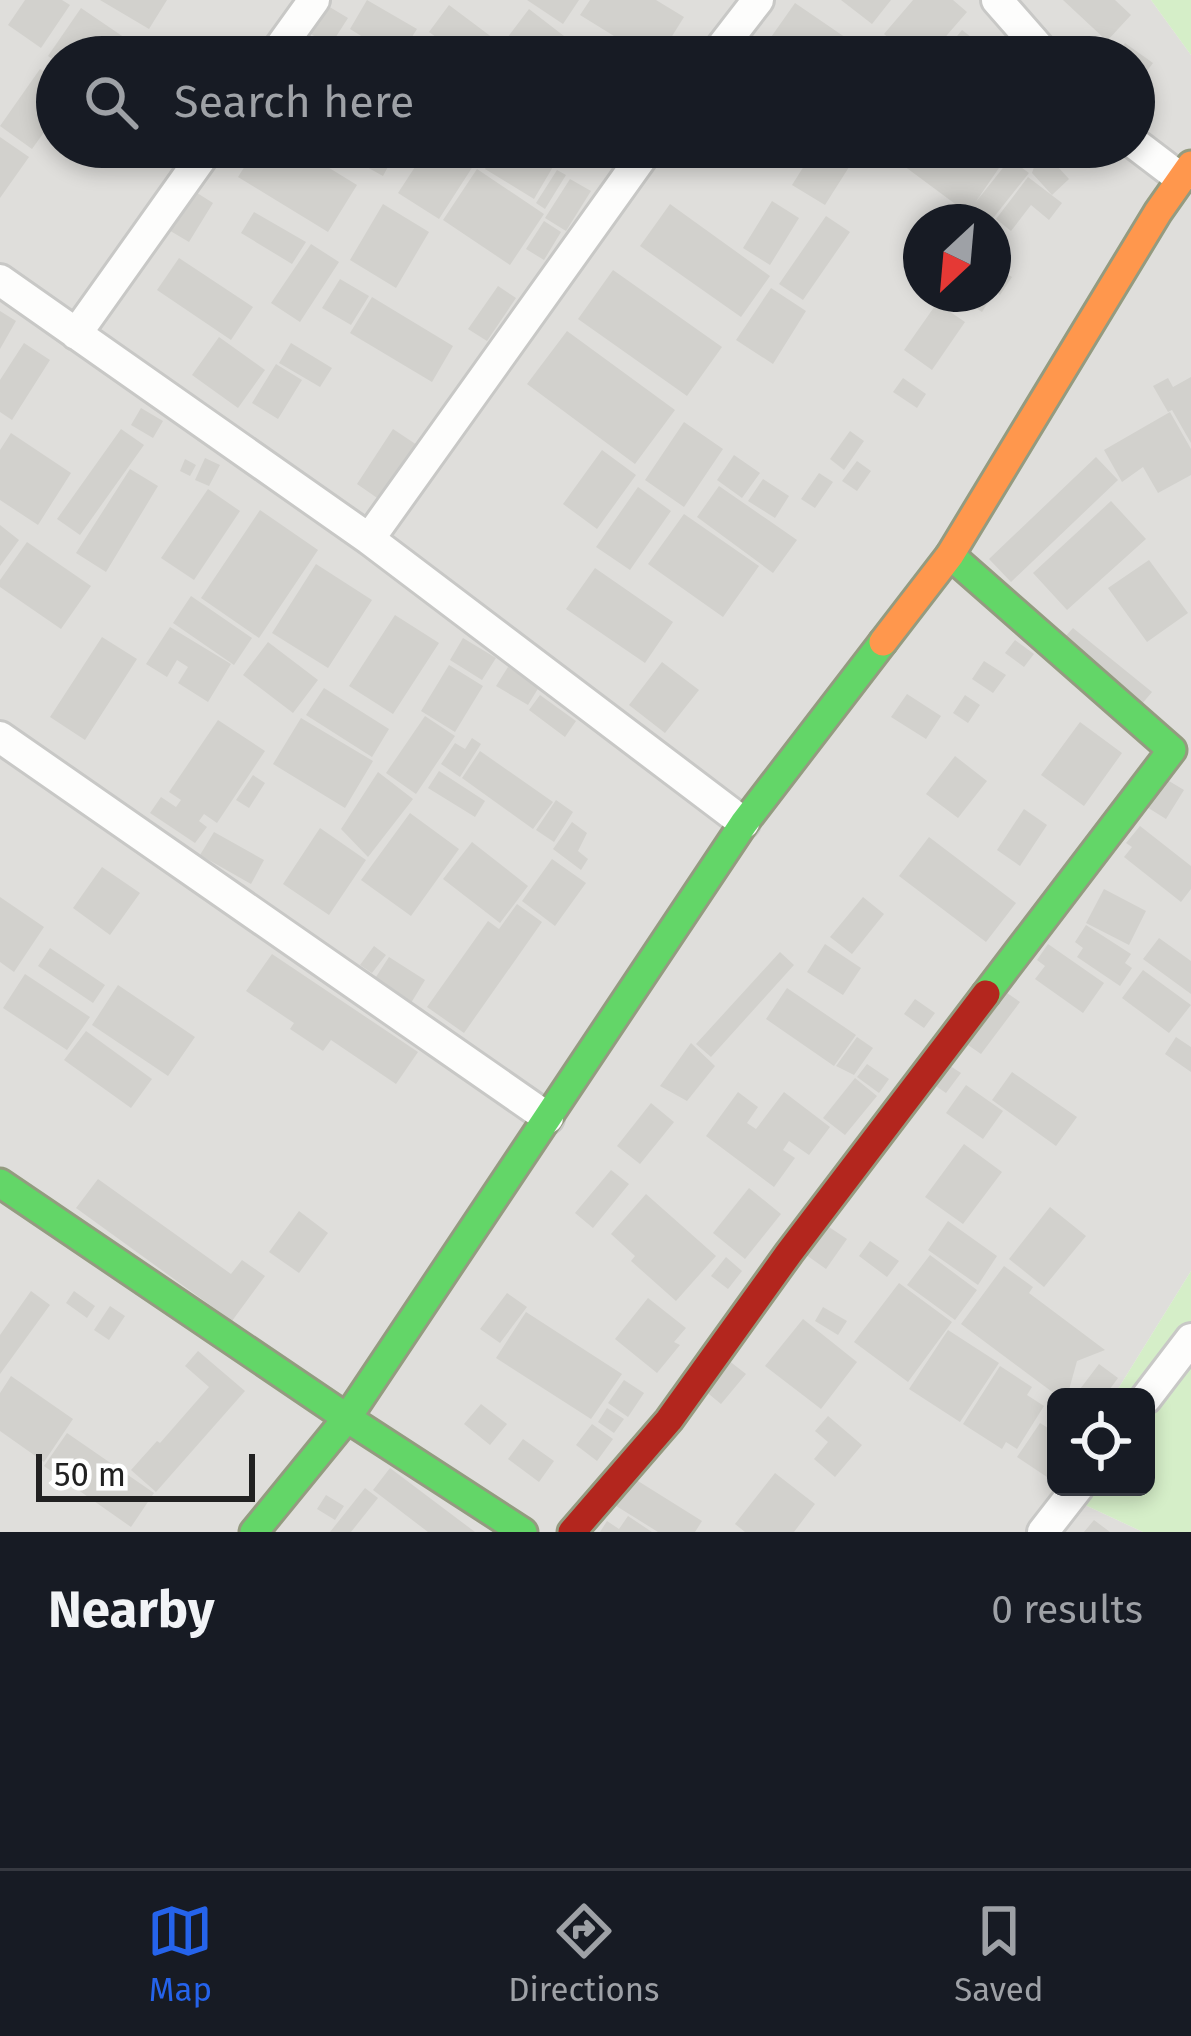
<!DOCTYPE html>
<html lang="en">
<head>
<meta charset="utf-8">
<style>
  :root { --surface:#171b24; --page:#20242c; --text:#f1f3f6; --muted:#9ea1a6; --line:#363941; --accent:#2563eb }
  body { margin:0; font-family:"Fira Sans",sans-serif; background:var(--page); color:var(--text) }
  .controls { position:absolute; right:36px; bottom:36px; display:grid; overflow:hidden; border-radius:18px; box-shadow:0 6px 18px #0003 }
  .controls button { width:108px; height:108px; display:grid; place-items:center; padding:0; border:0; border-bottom:3px solid var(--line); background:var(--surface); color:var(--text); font:60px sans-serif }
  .compass { position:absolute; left:903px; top:204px; width:108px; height:108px; border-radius:50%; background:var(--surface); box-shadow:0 6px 18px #0003; rotate:206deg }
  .scale { position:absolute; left:36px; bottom:30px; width:219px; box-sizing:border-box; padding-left:12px; border:6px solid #212121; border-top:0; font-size:33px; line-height:42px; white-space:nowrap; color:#212121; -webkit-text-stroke:9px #fff; paint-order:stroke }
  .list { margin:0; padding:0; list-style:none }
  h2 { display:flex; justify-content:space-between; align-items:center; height:156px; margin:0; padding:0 48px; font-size:51px }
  h2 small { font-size:39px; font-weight:400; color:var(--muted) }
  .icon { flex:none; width:66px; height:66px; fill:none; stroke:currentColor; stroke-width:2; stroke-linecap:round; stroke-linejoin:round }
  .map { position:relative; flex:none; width:1191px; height:1532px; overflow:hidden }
  .search { position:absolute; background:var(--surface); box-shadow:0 6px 18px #0003; left:36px; right:36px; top:36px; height:132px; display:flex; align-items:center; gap:30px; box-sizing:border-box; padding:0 42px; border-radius:66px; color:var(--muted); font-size:45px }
  .sheet { height:336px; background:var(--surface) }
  nav { display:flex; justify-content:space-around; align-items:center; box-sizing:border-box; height:168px; border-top:3px solid var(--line); background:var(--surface); font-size:33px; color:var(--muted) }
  nav a { display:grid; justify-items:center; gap:6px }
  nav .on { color:var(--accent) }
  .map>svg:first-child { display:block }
  .residential { fill:#dfdedb; fill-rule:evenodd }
  .grass { fill:#d5eec8 }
  .building { fill:#d2d1cd }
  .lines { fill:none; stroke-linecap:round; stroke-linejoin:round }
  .street-casing { stroke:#c8c8c6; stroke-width:36 }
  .fast-casing { stroke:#949b80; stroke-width:33 }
  .slow-casing { stroke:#949b80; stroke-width:33 }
  .jam-casing { stroke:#949b80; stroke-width:33 }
  .street { stroke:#fdfdfc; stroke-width:30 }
  .fast { stroke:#63d668; stroke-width:27 }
  .slow { stroke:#ff974d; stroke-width:27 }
  .jam { stroke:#b3261e; stroke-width:27 }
</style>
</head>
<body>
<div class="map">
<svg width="1191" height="1532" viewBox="0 0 1191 1532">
  <rect width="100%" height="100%" fill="#f0efea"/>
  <path class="residential" d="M0 0H1151L1191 55V1271L1113 1397H1056L1055 1491 1143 1532H0ZM57 57H1134V147H57ZM921 222H993V294H921Z"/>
  <path class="grass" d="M1151 0H1191V55Z
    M1191 1271V1532H1143L1055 1491 1057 1487H1146V1397H1113Z"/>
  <path class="building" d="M25 0H62L70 5 41 48 8 25Z
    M100 0H167L149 29Z
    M367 0 417 29 399 57H395L350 29Z
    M527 0H579L563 24Z
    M590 0H656L684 17 659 57H648L580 15Z
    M841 0H891L872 24Z
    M913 0H953L967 12 928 57H911L884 34Z
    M1063 0H1115L1131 15 1107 41Z
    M795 3 874 57H757Z
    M449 5 493 38 479 57H464L429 32Z
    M328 6 348 18 330 46 311 34Z
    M81 8 153 57H57V62L48 56Z
    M529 9 564 36 547 57H501L495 54Z
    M962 30 985 48 978 57H940Z
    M1125 43 1153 63 1134 88V57H1115Z
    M40 69 57 80V114L32 149 0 126Z
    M0 137 29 157 0 198Z
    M257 147H295L357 185 328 232 238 177Z
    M331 147H407L398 164 391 161 383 176Z
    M428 147H450L475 163 439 219 398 193Z
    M498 147H535L557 160 534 199 485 169Z
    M816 147H842L856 156 825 205 792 185Z
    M876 147H901L893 159Z
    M906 147H977L1001 165 975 203 1010 159 1029 173 990 222H985L968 209 966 212 896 160Z
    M1004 147H1034L1023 162Z
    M1047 155 1069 179 1052 195 1032 173 1034 167Z
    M477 169 544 214 510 265 443 220Z
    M557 170 566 175 545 209 536 203Z
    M1028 177 1062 203 1049 220 1031 205 1011 231 996 219Z
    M570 179 591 191 566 231 545 218Z
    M186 186 213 203 189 242 162 226Z
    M772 201 799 218 770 265 743 248Z
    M383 204 429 232 396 288 350 260Z
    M670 204 770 276 741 317 640 246Z
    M254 212 306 242 292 264 241 233Z
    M826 216 850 232 803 300 779 284Z
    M544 221 561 232 544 260 526 249Z
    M311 244 339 262 300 322 271 303Z
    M179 258 253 307 231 340 157 290Z
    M993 265 1012 277 1000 295 993 290Z
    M613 270 722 347 687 396 578 319Z
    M340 279 369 296 351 325 322 308Z
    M498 286 516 298 487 341 468 329Z
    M771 288 806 311 773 364 736 340Z
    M968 294H989L992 296 982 312 964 300Z
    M372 297 453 346 432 382 350 333Z
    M937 303 965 322 932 370 904 350Z
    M0 311 16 321 0 349Z
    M567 331 675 410 635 464 527 384Z
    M219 337 265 370 238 408 192 375Z
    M24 343 50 360 12 420 0 412V380Z
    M291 343 332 368 320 387 279 363Z
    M276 364 302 380 278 419 252 403Z
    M1191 377V443L1172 410 1168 412 1153 386 1168 378 1173 387Z
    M903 378 926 394 917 408 893 392Z
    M141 408 163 421 153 438 131 425Z
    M1170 412 1191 449V475L1158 493 1143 467 1122 482 1104 450Z
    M684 422 723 449 684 507 645 480Z
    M121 429 144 445 80 535 57 519Z
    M393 429 420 447 383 502 357 484Z
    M850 431 864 441 844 470 830 459Z
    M11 433 71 473 38 525 0 500V450Z
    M602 450 636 475 597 529 563 504Z
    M734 455 760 473 742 498 717 480Z
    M1096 457 1118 480 1011 582 989 559Z
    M205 458 220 465 209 486 195 480Z
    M185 459 196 465 190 476 180 471Z
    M857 461 871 471 857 491 842 481Z
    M130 469 158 486 106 572 76 553Z
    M819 473 833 482 815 508 801 499Z
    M763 479 789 496 775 518 748 501Z
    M719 486 797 540 773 573 697 517Z
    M638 487 671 511 630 570 596 547Z
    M208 489 240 511 194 580 161 558Z
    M1111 501 1146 539 1067 610 1033 573Z
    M260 510 318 550 259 638 201 598Z
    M684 514 759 566 723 617 648 564Z
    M0 525 19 540 0 566Z
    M27 542 91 586 61 629 0 587V580Z
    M1149 560 1188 613 1147 642 1108 588Z
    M316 564 372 600 328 668 272 633Z
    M595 568 673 622 645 663 566 609Z
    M191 596 252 638 234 665 173 623Z
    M395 615 439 643 393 714 349 686Z
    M170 627 231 664 208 702 178 683 188 667 177 660 167 677 146 664Z
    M1073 628 1152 692 1135 712 1056 647Z
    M102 637 137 659 85 740 50 717Z
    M463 638 496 658 482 680 450 660Z
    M1015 640 1034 654 1024 667 1005 653Z
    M268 642 318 680 293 713 243 675Z
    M984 661 1006 675 993 693 972 679Z
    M662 662 699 690 665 733 629 705Z
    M449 665 483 686 455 732 421 711Z
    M508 667 539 687 528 705 496 686Z
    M324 688 389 729 372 757 306 715Z
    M907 694 941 716 926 739 891 717Z
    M540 695 576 721 565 737 529 710Z
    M965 695 980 705 968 723 953 713Z
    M425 716 455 736 416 794 386 773Z
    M301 718 373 761 345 808 273 764Z
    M218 720 265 751 217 823 204 814 199 821 207 827 195 843 150 813 161 797 176 807 181 800 169 792Z
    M1080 722 1122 753 1084 806 1041 775Z
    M472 738 481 744 460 777 441 764 455 743 465 749Z
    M480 751 553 802 533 829 462 778Z
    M955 756 987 781 958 818 926 794Z
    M439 771 485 801 475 817 428 788Z
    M378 772 413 799 368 857 341 829Z
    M253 775 265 783 249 808 236 800Z
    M1159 775 1184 790 1166 819 1142 804Z
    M556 800 573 812 554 842 536 830Z
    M1024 809 1047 825 1020 866 997 850Z
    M410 813 459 849 411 916 361 880Z
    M572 822 587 833 578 851 588 859 581 870 553 849Z
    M1140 826 1191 866V889L1181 902 1124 857 1132 847 1126 843Z
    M320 828 366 860 329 915 283 884Z
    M214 832 264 860 251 884 200 855Z
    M929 837 1016 903 986 942 899 876Z
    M472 842 528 886 500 923 443 879Z
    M552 859 586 883 555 926 522 901Z
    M102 867 140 893 110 935 73 908Z
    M1104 889 1146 911 1129 945 1086 923Z
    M0 897 44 927 14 972 0 962Z
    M863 897 884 914 852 954 830 937Z
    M517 904 542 922 464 1033 427 1007 488 921 499 929Z
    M1086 925 1131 954 1125 963 1132 968 1120 986 1077 957 1083 948 1075 942Z
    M1159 938 1191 961V994L1143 959Z
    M825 944 861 968 843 995 807 972Z
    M1048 944 1104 983 1083 1013 1035 979 1045 966 1037 960Z
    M374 946 386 955 372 973 360 965Z
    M50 948 105 985 93 1003 38 966Z
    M780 952 794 965 711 1057 696 1044Z
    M272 954 418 1052 396 1084 331 1040 323 1051 290 1029 294 1023 246 991Z
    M389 957 425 980 411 1003 374 980Z
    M1143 970 1191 1005 1169 1033 1122 998Z
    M25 974 90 1017 67 1050 3 1008Z
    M118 985 195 1037 168 1076 92 1025Z
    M787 988 856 1035 834 1066 766 1019Z
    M1007 993 1020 1002 981 1054 968 1045Z
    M915 999 935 1013 924 1028 904 1014Z
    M86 1031 152 1079 131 1108 64 1060Z
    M857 1037 873 1048 854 1075 836 1066Z
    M1176 1037 1191 1047V1072L1165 1054Z
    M691 1043 715 1066 687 1101 660 1086Z
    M944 1062 961 1073 946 1093 930 1082Z
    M867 1064 889 1079 879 1093 857 1077Z
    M1012 1072 1077 1117 1056 1146 992 1100Z
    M855 1078 877 1096 845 1135 823 1118Z
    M966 1085 1003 1111 983 1139 946 1113Z
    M738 1092 758 1107 747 1123 756 1129 784 1092 830 1127 809 1155 789 1141 783 1150 795 1158 774 1187 706 1136Z
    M651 1103 674 1122 640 1164 617 1146Z
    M964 1144 1002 1172 963 1224 925 1197Z
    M611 1170 629 1184 593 1228 575 1213Z
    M98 1179 231 1274 242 1260 265 1276 232 1321 76 1208Z
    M749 1188 781 1214 745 1259 713 1233Z
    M646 1194 716 1256 676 1301 631 1261 635 1256 611 1234Z
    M1050 1207 1086 1236 1044 1287 1009 1259Z
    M299 1211 328 1233 299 1273 269 1252Z
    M948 1221 997 1256 978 1285 928 1250Z
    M823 1223 847 1239 826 1269 802 1252Z
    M870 1241 899 1261 887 1277 859 1256Z
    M930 1255 977 1290 955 1320 907 1285Z
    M726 1257 742 1271 728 1289 711 1276Z
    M1004 1266 1033 1287 1029 1293 1105 1350 1077 1361 1067 1397H1059L961 1324Z
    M899 1283 952 1322 908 1382 854 1342Z
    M31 1291 50 1305 0 1374V1335Z
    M74 1291 95 1306 87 1318 66 1303Z
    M507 1293 527 1307 500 1343 480 1329Z
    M648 1298 686 1328 674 1342 680 1345 657 1373 615 1339Z
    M110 1306 125 1316 109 1340 94 1330Z
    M823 1307 847 1321 838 1335 815 1321Z
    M526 1312 622 1374 591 1419 496 1358Z
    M803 1319 857 1362 821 1409 765 1366Z
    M948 1330 999 1363 960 1422 909 1389Z
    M198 1351 245 1391 156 1492 131 1470 157 1441 160 1443 209 1387 185 1366Z
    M728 1360 746 1374 721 1404 704 1390Z
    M1099 1364 1118 1378 1104 1397H1074Z
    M1000 1366 1032 1387 1027 1395 1044 1406 1017 1449 1006 1442 1002 1449 963 1424Z
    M11 1376 73 1419 44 1462 0 1431V1393Z
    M624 1380 644 1393 628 1417 608 1403Z
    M481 1404 507 1424 490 1445 464 1424Z
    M607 1408 624 1419 614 1433 598 1422Z
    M828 1416 862 1445 835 1477 814 1459 828 1442 815 1431Z
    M1040 1423 1056 1433V1464L1047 1477 1017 1457Z
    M592 1424 613 1439 597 1461 576 1445Z
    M67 1433 154 1493 131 1527 44 1466Z
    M523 1439 554 1461 539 1482 508 1459Z
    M390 1468 475 1532H428L373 1490Z
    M775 1473 815 1504 794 1532H745L735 1524Z
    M630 1476 702 1521 695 1532H658L613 1504Z
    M365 1488 378 1498 351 1532H330Z
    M326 1495 344 1506 335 1520 317 1509Z
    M628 1516 652 1532H600L607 1521 619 1529Z
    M1094 1520 1110 1532H1084Z"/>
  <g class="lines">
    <g class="street-casing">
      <path id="street" d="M997 0 1047 57
        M273 57 314 0
        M714 57 758 0
        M1134 143 1180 178
        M0 280 369 539 744 823
        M76 334 209 147
        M369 539 649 147
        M0 737 548 1118
        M1146 1398 1191 1339
        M1043 1532 1078 1487"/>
    </g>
    <g class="fast-casing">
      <path id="fast" d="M950 555 1172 750 986 994
        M0 1183 347 1418 523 1532
        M254 1532 347 1418 744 823 883 642"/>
    </g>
    <g class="slow-casing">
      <path id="slow" d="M883 642 950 555 1158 212 1191 165"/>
    </g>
    <g class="jam-casing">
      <path id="jam" d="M572 1532 669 1420 789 1253 986 994"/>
    </g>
    <use href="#street" class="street"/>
    <use href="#fast" class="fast"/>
    <use href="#slow" class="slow"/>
    <use href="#jam" class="jam"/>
  </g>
</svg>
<div class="controls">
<button><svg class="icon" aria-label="locate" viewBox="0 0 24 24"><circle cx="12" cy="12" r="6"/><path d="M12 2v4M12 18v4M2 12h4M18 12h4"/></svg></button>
</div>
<svg class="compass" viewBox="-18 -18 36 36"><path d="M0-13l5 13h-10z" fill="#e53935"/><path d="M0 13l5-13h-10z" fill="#9ea1a6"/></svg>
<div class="scale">50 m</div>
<div class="search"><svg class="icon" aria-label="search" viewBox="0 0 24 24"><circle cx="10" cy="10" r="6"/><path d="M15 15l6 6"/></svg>Search here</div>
</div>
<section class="sheet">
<h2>Nearby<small>0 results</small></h2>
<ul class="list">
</ul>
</section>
<nav>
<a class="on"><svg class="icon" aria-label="map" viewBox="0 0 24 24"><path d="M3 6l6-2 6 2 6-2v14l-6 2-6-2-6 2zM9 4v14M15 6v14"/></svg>Map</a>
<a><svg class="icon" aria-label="directions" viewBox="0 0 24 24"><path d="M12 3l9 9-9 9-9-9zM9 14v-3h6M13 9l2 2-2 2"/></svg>Directions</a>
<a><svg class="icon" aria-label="saved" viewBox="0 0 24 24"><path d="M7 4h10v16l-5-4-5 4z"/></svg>Saved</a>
</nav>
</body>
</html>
